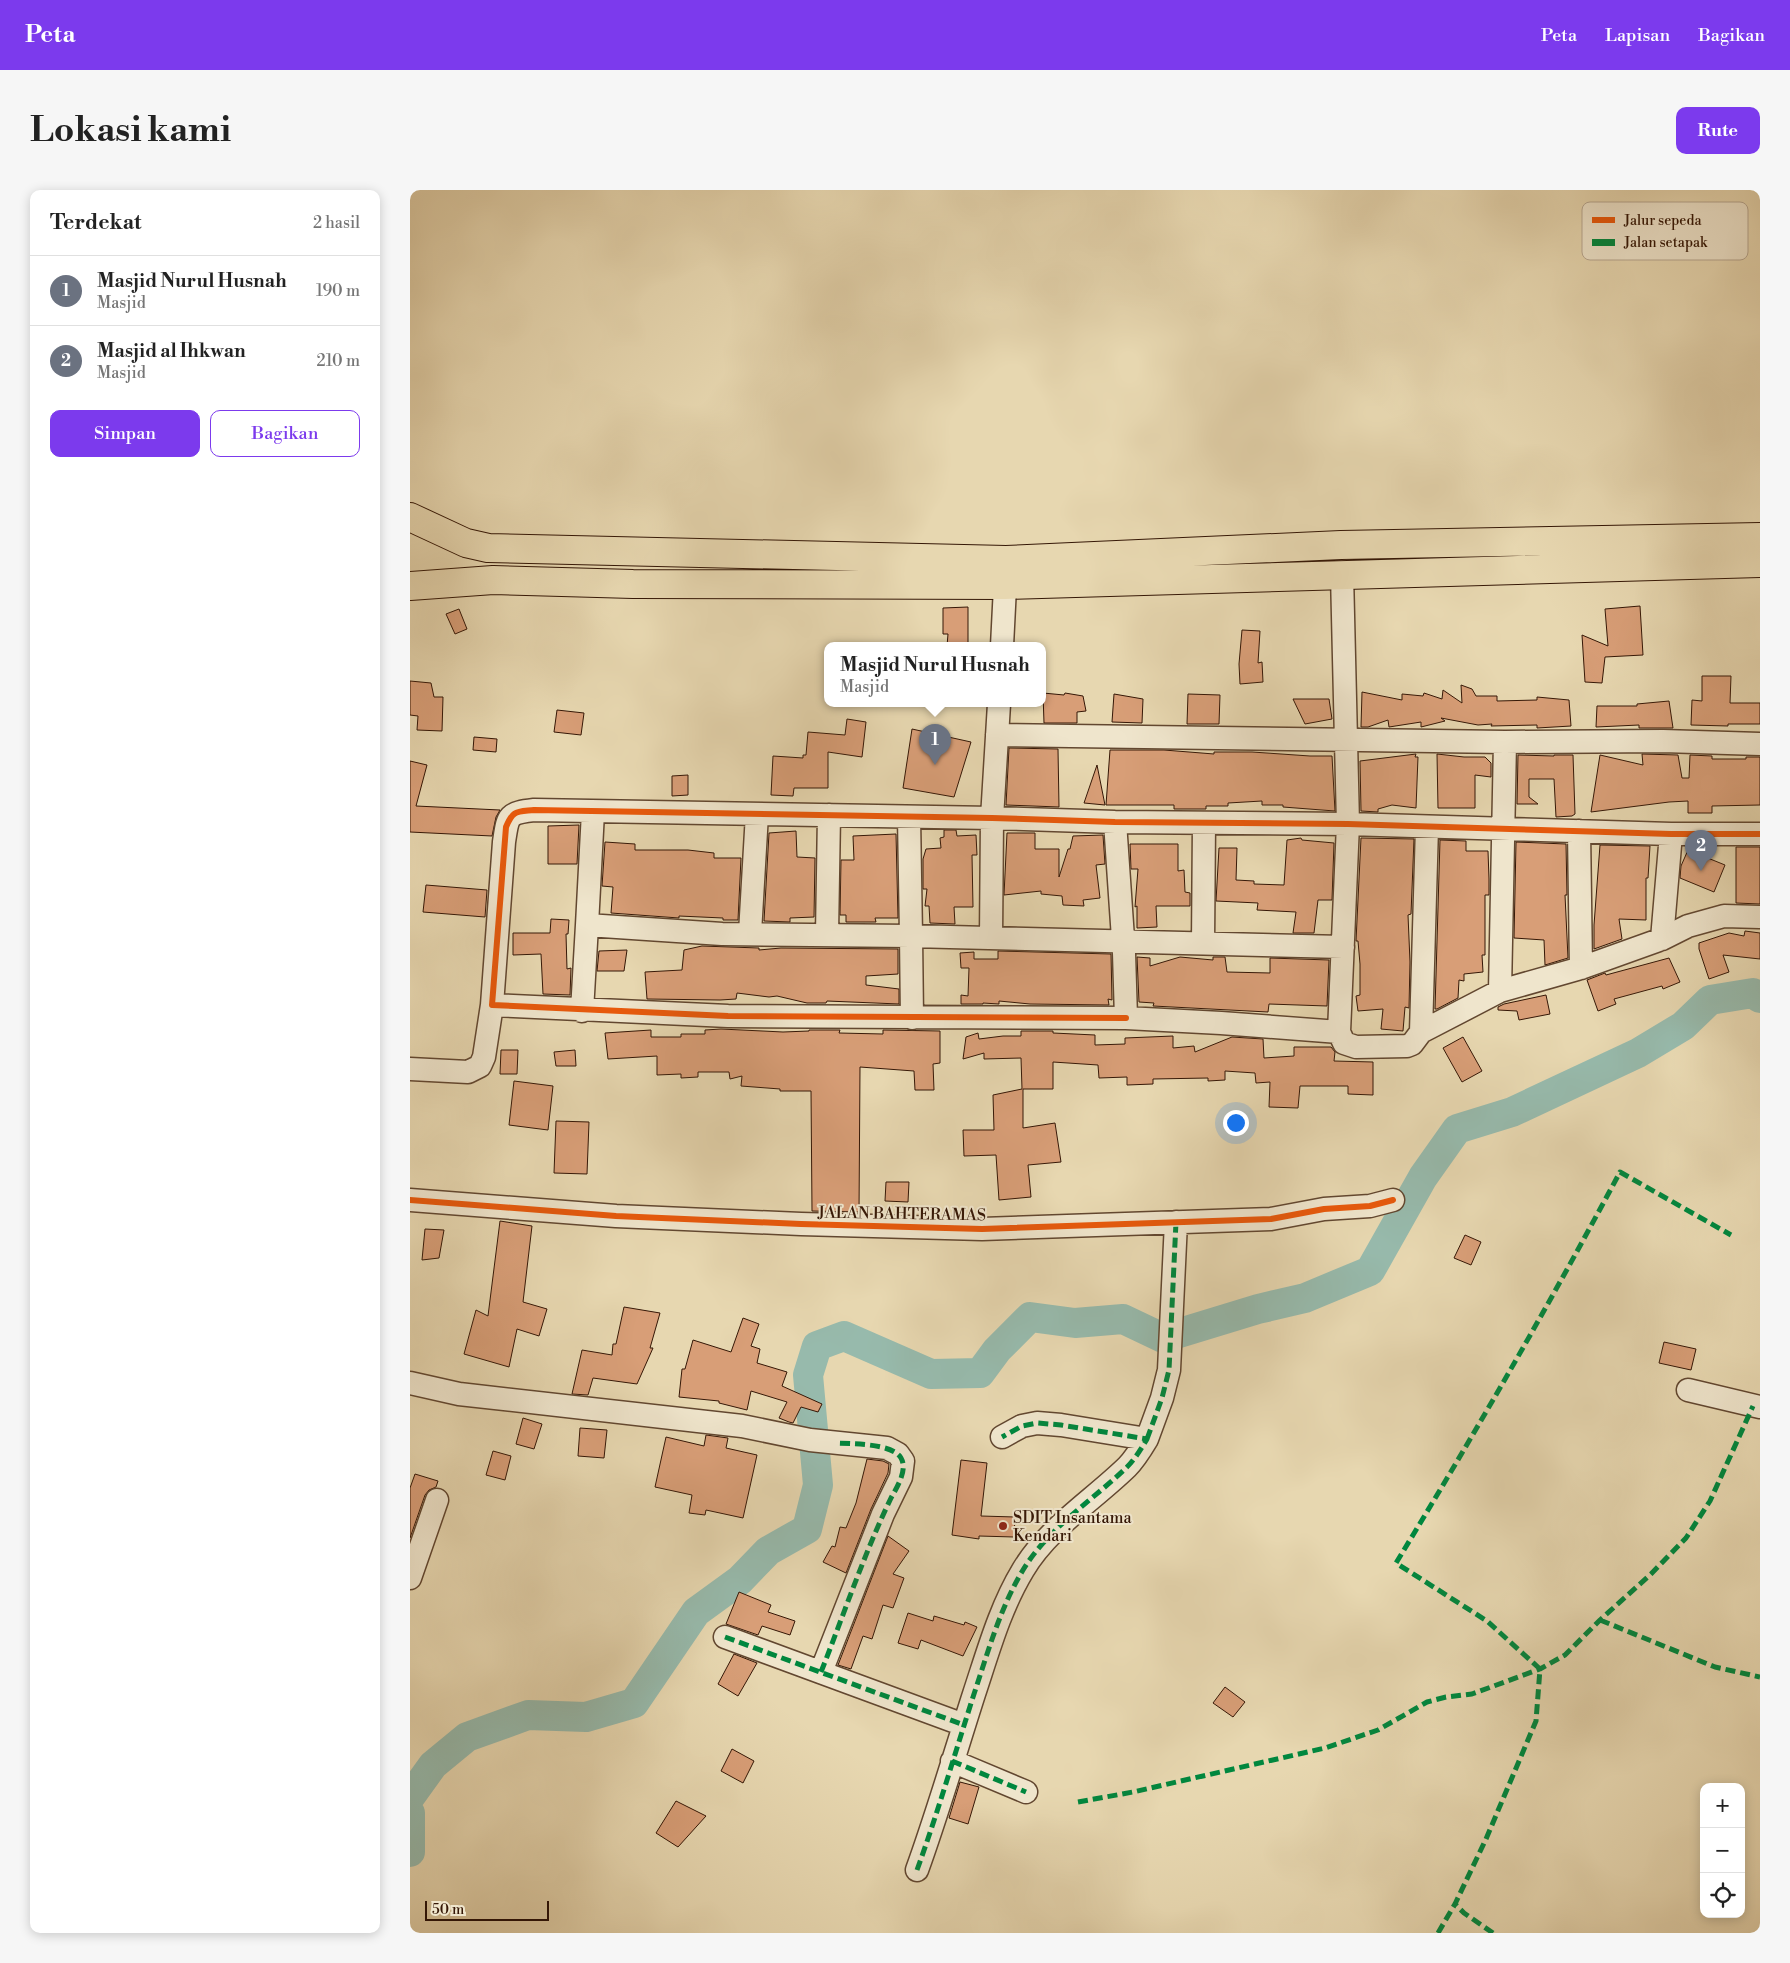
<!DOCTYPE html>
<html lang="id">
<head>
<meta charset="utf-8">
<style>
  :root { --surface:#fff; --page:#f6f6f6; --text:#222; --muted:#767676; --line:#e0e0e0; --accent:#7c3aed }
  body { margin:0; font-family:"Libre Bodoni",serif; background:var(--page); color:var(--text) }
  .controls { position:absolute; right:15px; bottom:15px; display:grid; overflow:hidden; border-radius:10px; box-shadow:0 2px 12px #0003 }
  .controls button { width:45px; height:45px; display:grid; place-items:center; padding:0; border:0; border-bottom:1px solid var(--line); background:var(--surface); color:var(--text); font:25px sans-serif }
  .scale { position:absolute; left:15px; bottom:12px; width:124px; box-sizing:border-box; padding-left:5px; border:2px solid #351706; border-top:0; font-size:14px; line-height:18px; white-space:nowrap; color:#351706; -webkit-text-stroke:4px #efe5cc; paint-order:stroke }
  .you { position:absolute; left:825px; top:932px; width:18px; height:18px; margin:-12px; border:4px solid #fff; border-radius:50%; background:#1a73e8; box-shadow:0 0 0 8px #1a73e833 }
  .badge { display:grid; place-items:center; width:32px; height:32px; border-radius:50%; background:var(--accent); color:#fff; font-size:16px; font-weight:700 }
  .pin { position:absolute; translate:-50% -41px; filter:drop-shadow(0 1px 2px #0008) }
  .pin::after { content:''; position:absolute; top:26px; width:18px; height:15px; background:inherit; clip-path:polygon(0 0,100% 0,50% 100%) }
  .popup { position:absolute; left:414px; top:452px; width:222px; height:65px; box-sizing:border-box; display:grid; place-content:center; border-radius:10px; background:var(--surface); filter:drop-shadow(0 1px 4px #0005); font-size:16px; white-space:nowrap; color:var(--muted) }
  .popup b { font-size:19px; color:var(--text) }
  .popup::after { content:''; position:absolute; left:50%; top:100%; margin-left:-10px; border:10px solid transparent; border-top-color:var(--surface) }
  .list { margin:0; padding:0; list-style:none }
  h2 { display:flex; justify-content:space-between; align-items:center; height:65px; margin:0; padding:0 20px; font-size:21px }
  h2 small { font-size:16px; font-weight:400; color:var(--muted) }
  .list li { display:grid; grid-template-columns:32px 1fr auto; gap:15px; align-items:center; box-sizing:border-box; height:70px; padding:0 20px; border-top:1px solid var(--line) }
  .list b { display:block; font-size:19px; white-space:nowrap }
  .list p { margin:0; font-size:16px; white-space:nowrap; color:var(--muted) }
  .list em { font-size:16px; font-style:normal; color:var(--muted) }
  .actions { display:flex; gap:10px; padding:15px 20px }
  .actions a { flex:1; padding:11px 0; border:1px solid var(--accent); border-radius:10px; text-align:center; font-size:18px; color:var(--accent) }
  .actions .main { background:var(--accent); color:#fff }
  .icon { flex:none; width:28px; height:28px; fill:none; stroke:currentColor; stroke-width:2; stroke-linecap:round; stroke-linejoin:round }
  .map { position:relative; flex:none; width:1350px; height:1743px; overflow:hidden; border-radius:10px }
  header { display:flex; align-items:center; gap:30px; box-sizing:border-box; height:70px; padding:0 25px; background:var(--accent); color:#fff }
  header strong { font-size:24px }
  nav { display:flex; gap:28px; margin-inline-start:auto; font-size:18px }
  .intro { display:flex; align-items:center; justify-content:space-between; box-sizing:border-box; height:120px; padding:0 30px }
  h1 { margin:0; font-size:35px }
  .button { padding:12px 22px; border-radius:10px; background:var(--accent); color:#fff; font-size:18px; font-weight:700 }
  main { display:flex; gap:30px; padding:0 30px }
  aside { flex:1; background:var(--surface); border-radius:10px; box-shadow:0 2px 12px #0003 }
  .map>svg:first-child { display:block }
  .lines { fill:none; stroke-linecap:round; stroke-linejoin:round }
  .river { stroke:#97baac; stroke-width:30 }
  .building { fill:#d89e77; stroke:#351706 }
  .minor-casing { stroke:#624730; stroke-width:25 }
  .highway-casing { stroke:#351706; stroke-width:30 }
  .minor { stroke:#efe5cc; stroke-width:22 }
  .highway { stroke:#e7d7b0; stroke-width:28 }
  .quiet { stroke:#00873e; stroke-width:5; stroke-dasharray:10 5; stroke-linecap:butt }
  .cycleway-casing { stroke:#efe5cc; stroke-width:9 }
  .cycleway { stroke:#e8590c; stroke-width:6 }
  .poi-dot { fill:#8f2418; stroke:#efe5cc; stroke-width:2 }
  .labels { text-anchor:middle; stroke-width:4; stroke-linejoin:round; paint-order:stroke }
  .street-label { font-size:16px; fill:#351706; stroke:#efe5cc }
  .poi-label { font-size:16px; fill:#351706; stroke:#efe5cc; text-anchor:start }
  .key { fill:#efe5cc; stroke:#b7a791; stroke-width:1 }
  .key-label { font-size:14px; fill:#351706 }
</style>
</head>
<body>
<header>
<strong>Peta</strong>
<nav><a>Peta</a><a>Lapisan</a><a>Bagikan</a></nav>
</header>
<div class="intro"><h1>Lokasi kami</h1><a class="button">Rute</a></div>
<main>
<aside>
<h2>Terdekat<small>2 hasil</small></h2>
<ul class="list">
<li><span class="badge" style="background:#6b7280">1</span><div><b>Masjid Nurul Husnah</b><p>Masjid</p></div><em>190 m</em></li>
<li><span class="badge" style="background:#6b7280">2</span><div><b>Masjid al Ihkwan</b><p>Masjid</p></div><em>210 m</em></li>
</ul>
<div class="actions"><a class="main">Simpan</a><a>Bagikan</a></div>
</aside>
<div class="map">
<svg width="1350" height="1743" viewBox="0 0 1350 1743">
  <rect width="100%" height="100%" fill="#e7d7b0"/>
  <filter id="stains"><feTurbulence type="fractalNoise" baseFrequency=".004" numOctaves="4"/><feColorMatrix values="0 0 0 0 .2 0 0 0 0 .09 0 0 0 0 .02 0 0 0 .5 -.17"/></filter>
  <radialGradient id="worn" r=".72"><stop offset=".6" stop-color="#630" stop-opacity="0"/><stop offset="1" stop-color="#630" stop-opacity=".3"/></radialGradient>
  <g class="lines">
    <path class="river" d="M0 1607 23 1575 57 1547 118 1525 176 1527 224 1513 286 1422 330 1390 358 1361 397 1339 408 1295 398 1185 407 1156 434 1146 521 1184 570 1183 587 1160 620 1127 665 1133 713 1129 753 1148 848 1119 895 1108 960 1081 1013 987 1047 939 1102 922 1228 863 1273 836 1300 810 1343 803 1350 808
      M0 1623V1662"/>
  </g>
  <path class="building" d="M1230 416 1233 465 1195 467 1192 493 1175 492 1172 445 1198 456 1195 419Z
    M558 417V456H537L538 444H533V418Z
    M49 419 57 439 45 444 36 424Z
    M832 440 850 441 848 473 852 472 853 492 830 494 829 474Z
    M1292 486H1321L1320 513H1350V534H1318V536L1281 535 1282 510 1292 511Z
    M0 491 21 493 24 507H33L32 541 7 540 8 526 0 525Z
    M1051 495 1062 499 1066 506H1087V511L1127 510V507L1159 510 1161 536 1127 538V535L1081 536 1082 534 1068 535 1031 528 1035 531 1011 537V532L979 537 978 530 958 537H951L952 502 992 510V504L1013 506 1014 503 1032 509 1033 500 1052 513Z
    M633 503 654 505 655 503 673 506 676 521 667 522V533H634Z
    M704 504 733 509 732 533 702 532Z
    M778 504 810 505 809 534H777Z
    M883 509H919L922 529 895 534Z
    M1259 511 1263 538H1229V535L1186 537 1187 516H1227V514Z
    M147 520 174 523 171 545 144 542Z
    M437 529 456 532 452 567 418 562V598H384L383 606 361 605 363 566 393 568V565H396L398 542 435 545Z
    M502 539 561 552 544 607 493 598Z
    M64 547 87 549 86 562 63 560Z
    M599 558 648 559 649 617 596 615Z
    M700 560H754L804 564V562H842L900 566H922L925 621 873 617V615H852V611L818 613V616H796V619H764V615H696Z
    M1006 564 1005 567H1008L1006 618 982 615 968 619V622L951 621 950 571Z
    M1027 564 1054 567H1075L1081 573V587L1065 585V618H1028Z
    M1232 564 1268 565 1272 588H1279L1280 565 1302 566V569H1336V567H1350V615L1302 616V623H1278V611L1259 612 1181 622 1190 565 1233 575Z
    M1108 565 1144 566V565H1163L1165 624 1162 626 1146 627 1144 589H1119V607L1128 614H1107Z
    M0 571 17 575 6 616 90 620 86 627 82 646 0 642Z
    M687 575 695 615 674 613Z
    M278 585V605L262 606V586Z
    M169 635 167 674H138V636Z
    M534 640H546L547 646 566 645 567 665H562L563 717H544L545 734 520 733 519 716H515L517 699H513V669L516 659 531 658 530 648 534 647Z
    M386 641 387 667 405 668 404 727 380 728V732L354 731 359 643Z
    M597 643H625V659H649V687L658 659H660L663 646 693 645 695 674 686 675 690 708 673 710 674 716 653 715 652 706 631 704V701L594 705Z
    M486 644 488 728H465L466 732H436V725H430L431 670H444L443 646Z
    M891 648 892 650 924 653 922 710H908L904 743H883L886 722 847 720 848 713 806 711 809 658H827L826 690 844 691V694L874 695 877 650Z
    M951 648 1004 649 1001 724 998 725 1000 772 999 818 995 817 993 841 971 839 973 819 948 821 946 806 950 805V774L948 751H946Z
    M1030 650 1056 651V661H1078L1079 689V705H1075V765H1072L1073 782 1054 784V791L1049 790 1048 808 1027 819H1025Z
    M195 652 225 654V660H278L304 663V668H331L328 730H313V728L269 726V728L201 723 203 697 192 696Z
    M1106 652 1156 654 1157 705H1155L1158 768 1135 775 1134 750 1104 748Z
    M720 654H768V681L774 680 775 702 780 703V716H746L747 737 727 738V716L725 717 728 679H721Z
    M1190 655 1240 656 1238 688H1236V730L1209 729 1212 749 1184 759V735Z
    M1326 657H1350V714L1326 713Z
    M1278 660 1315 675 1304 702 1270 688 1271 676Z
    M16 695 77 700 75 727 13 722Z
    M141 729 159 730 158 744H156L157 779 161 778 160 805 133 804 131 764 103 765V743H140Z
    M1335 741 1350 743V769L1313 765 1319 782 1299 789 1289 759V753L1319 743 1334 746Z
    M292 756 349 758V760L371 758 488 759V784L456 786V795L489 799V814L417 811 416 813H397L367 806 359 807 327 803 326 809 310 810 237 809 235 782 272 780 274 760Z
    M217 760 214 781H187L189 761Z
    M588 761 701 764 702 810 698 809 699 815 620 814 589 811V814L573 813V814H551V805L558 806 559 778H551L550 763 564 762V769H588Z
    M727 767 740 768V776L770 767 803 770V767H815L817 782 860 783V768L919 770 917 816 859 814 858 822 743 816 744 813 729 812Z
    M1259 768 1270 792 1253 799 1252 796 1204 809 1206 814 1188 821 1177 790 1195 783 1196 785Z
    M1136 805 1140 824 1109 830 1107 821 1088 820V817L1094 814Z
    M311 839 373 842 399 841V840H430L429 843 473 844V840L530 841V873L523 874 524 900H505L504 881 450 877 449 1022 402 1021 401 901H370V899L331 896 332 886 320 889 319 882H288V887L271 888V884L247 885V866L198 869 195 843 241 840V847H271V844H295V840Z
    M611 841H643V843L685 845V855L715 854V848L763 846V858L784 856 785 862 822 847 853 849 854 868 884 866V857H921L925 862 924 871 963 872V905L938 904V896H890L888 918 859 917 860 892 846 893 845 883 815 881V890L798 891V888L743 889V894L717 895V887L689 888 688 875 643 872V899H613V938L645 933 651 972 618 975 621 1007 589 1010 586 965 554 966 553 940H584L583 905 612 899 611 868 574 869V863L553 869 556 847 568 843 569 849 593 846H611Z
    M1053 847 1072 881 1052 892 1033 858Z
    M91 860H108L107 884H90Z
    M165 860 166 876H146L144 862Z
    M104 891 143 896 138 940 99 935Z
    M146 931 179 932 177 984 144 983Z
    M476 992H499L498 1012 475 1011Z
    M90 1031 122 1036 113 1112 137 1119 129 1146 107 1139 99 1177 54 1164 66 1120 78 1126Z
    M15 1039 34 1040 29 1068 12 1070Z
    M1055 1045 1071 1052 1061 1075 1044 1068Z
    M214 1117 250 1123 240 1158H243L227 1194 183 1188 178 1205 162 1204 172 1160 202 1165 203 1154H206Z
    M333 1128 349 1134 341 1156 350 1159 347 1173 377 1182 372 1196 412 1214 408 1222 391 1217 383 1233 379 1232 369 1228 377 1212 341 1201 337 1220 309 1213V1211L269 1207 272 1179H275L283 1150 321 1162Z
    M1254 1152 1286 1159 1281 1180 1249 1173Z
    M113 1228 132 1234 124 1259 106 1254Z
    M170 1238 197 1240 194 1268 168 1266Z
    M296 1245 318 1248 316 1258 347 1265 333 1328 296 1320 295 1325 279 1323 282 1305 245 1297 256 1247 294 1256Z
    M83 1261 101 1266 95 1290 76 1285Z
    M457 1269 473 1271 479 1274 478 1283 461 1319 436 1383 413 1372 422 1356 425 1357 430 1337 436 1338 446 1313Z
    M551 1270 577 1273 571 1326 605 1327 604 1347 569 1346V1349L542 1345Z
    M5 1284 28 1291 26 1297 19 1300 15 1305 0 1348V1298Z
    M478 1346 499 1361 483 1384 494 1388 483 1418 473 1415 462 1449 453 1446 441 1479 428 1475Z
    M329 1402 361 1415 358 1422 385 1431 380 1445 352 1436 348 1445 316 1434Z
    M498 1423 523 1431 524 1426 554 1435 555 1432 567 1437 553 1466 511 1450 508 1459 488 1453Z
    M324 1464 347 1473 328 1506 308 1494Z
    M815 1497 835 1512 823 1527 803 1513Z
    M322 1559 344 1571 333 1593 311 1581Z
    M550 1592 569 1597 558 1634 539 1628Z
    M266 1611 296 1626 268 1657 246 1643Z"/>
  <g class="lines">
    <g class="minor-casing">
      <path id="minor" d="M592 456 596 377
        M587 545 1095 552
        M705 632 714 763 716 828 811 833 929 842 934 853 946 857 997 856 1002 854 1011 842 1017 637
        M1169 641 1171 778
        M177 735 183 622
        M340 743 347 624
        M417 744 419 625
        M581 748 582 628 589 514
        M1252 749 1261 644
        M793 753 794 633
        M1090 801 1095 552 1253 551 1350 554
        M82 815 318 826 716 828
        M172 821 177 735 312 744 501 746 499 627
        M502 828 501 746 933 757
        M929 842 938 634 932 384
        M1011 842 1090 801 1171 778 1252 749 1278 736 1314 726 1350 727
        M0 879 58 882 70 876 74 867 82 815 94 652C98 626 97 623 124 620L582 628 705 632 938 634 1261 644H1350
        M0 1010 206 1026 391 1034 572 1039 861 1029 914 1019 960 1016 983 1010
        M0 1193 49 1204 332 1236 400 1250 477 1258 488 1264 493 1271 491 1287 473 1324 411 1482
        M1278 1200 1350 1217
        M737 1249 752 1208 759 1180 766 1032
        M0 1388 27 1310
        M315 1447 554 1535
        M542 1571 616 1602
        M507 1680C528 1622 545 1563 564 1504 578 1462 590 1418 613 1380 638 1338 682 1311 717 1277 725 1269 731 1259 737 1249L651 1235 627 1233 612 1236 592 1247"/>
    </g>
    <g class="highway-casing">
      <path id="highway" d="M0 327 56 353 78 358 596 370 931 355 1350 347
        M0 396 83 390 223 394 594 395 1350 373"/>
    </g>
    <use href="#minor" class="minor"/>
    <use href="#highway" class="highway"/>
    <path class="quiet" d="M737 1249 752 1208 759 1180 766 1032
      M1190 1430 1305 1477 1350 1487
      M315 1447 554 1535
      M411 1482C434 1424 454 1364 481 1308 487 1297 498 1280 491 1268 482 1253 442 1254 426 1253
      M542 1571 616 1602
      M668 1612 723 1602 915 1558 968 1540 1017 1512 1036 1507 1062 1504 1130 1479 1155 1465 1190 1430 1241 1384 1276 1348 1300 1311 1343 1216
      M507 1680C528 1622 545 1563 564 1504 578 1462 590 1418 613 1380 638 1338 682 1311 717 1277 725 1269 731 1259 737 1249L651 1235 627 1233 612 1236 592 1247
      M1028 1743 1045 1714
      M1083 1743 1054 1723 1045 1714 1076 1649 1126 1531 1130 1479 1077 1431 986 1373C1064 1245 1139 1115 1210 982L1321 1045"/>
    <g class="cycleway-casing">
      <path id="cycleway" d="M716 828 318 826 82 815 96 637C103 620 106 622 124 620L582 628 705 632 938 634 1261 644H1350
        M0 1010 206 1026 391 1034 572 1039 861 1029 914 1019 960 1016 983 1010"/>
    </g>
    <use href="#cycleway" class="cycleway"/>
  </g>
  <circle class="poi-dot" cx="593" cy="1336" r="5"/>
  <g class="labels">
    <g class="street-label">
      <text transform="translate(492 1023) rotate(1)" y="6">JALAN BAHTERAMAS</text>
    </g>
    <g class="poi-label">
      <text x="603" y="1333">SDIT Insantama<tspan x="603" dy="18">Kendari</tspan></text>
    </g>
  </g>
  <rect x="1172" y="12" width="166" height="58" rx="8" class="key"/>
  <rect x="1182" y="27" width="23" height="6" fill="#e8590c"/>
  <rect x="1182" y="49" width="23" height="7" fill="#00873e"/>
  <g class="key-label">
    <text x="1214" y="35">Jalur sepeda</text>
    <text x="1214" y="57">Jalan setapak</text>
  </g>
  <rect width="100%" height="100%" filter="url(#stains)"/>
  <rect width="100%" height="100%" fill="url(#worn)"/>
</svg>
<div class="controls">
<button>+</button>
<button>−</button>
<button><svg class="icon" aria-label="locate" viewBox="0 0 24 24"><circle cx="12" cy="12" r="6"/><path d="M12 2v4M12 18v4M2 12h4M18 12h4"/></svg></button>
</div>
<div class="scale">50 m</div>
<div class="you"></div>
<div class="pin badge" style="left:525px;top:575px;background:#6b7280">1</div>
<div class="popup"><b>Masjid Nurul Husnah</b>Masjid</div>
<div class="pin badge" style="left:1291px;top:681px;background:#6b7280">2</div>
</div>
</main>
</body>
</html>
